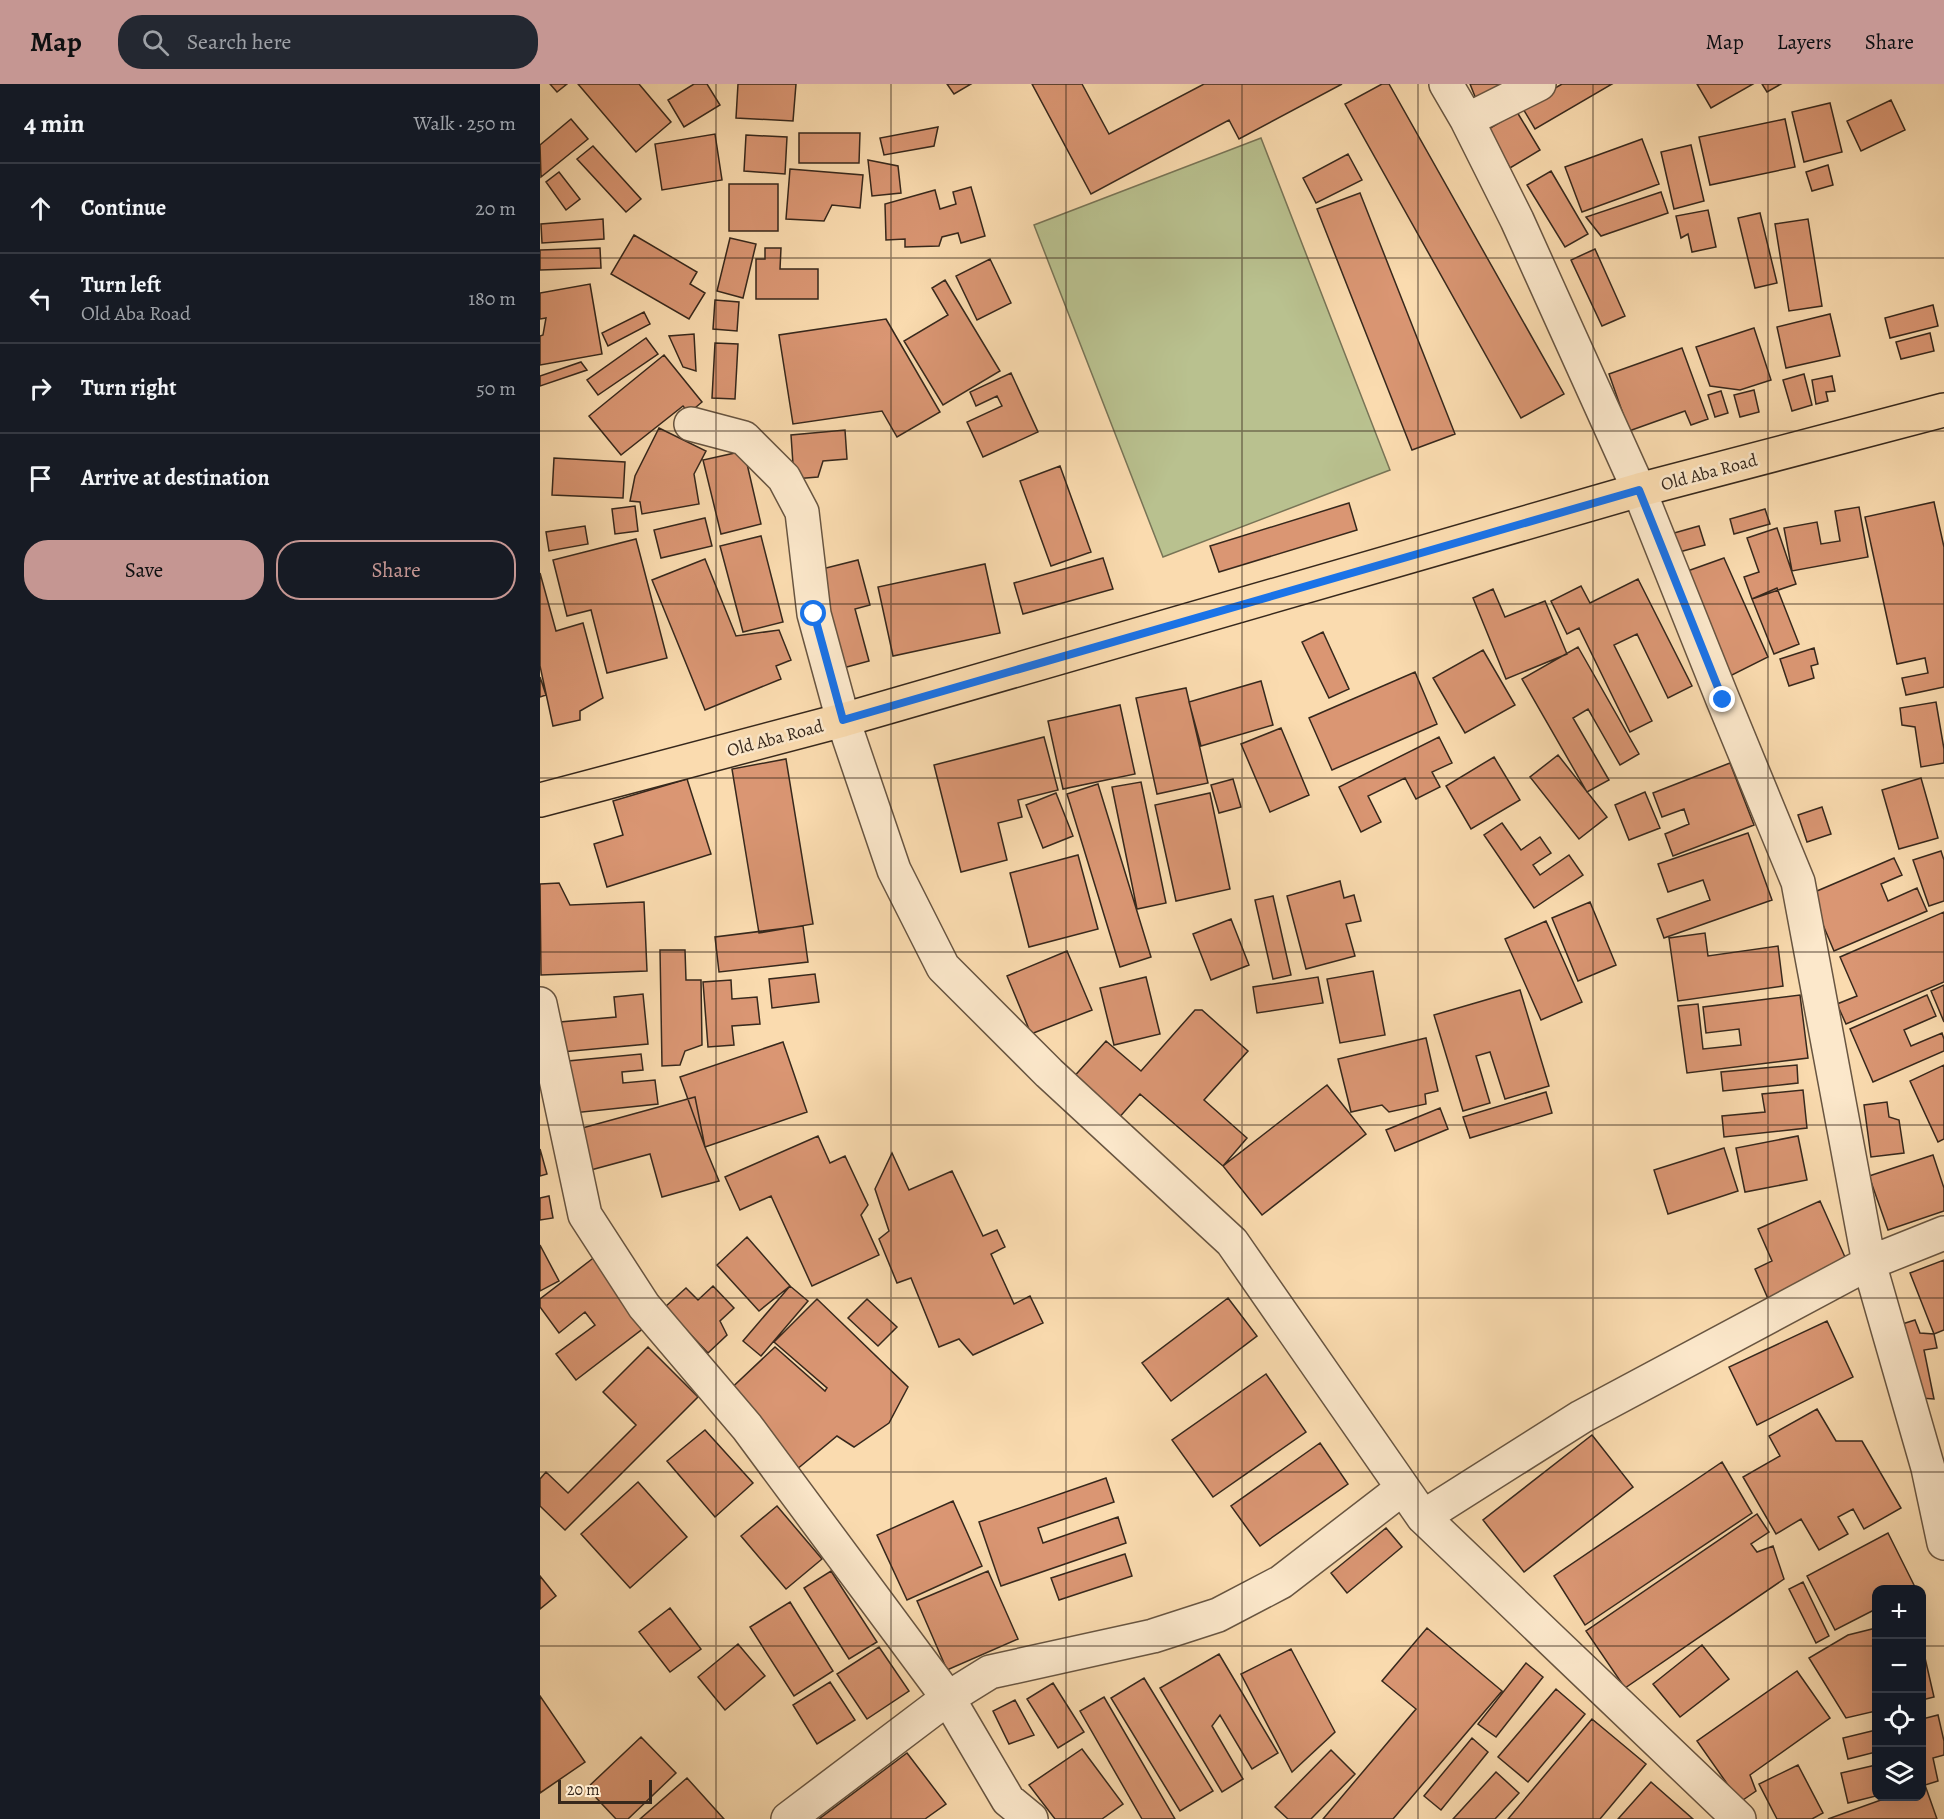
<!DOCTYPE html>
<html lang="en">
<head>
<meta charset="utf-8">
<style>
  :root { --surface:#171b24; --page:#242831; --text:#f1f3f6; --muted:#9ea1a6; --line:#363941; --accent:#c59692 }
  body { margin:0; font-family:Alegreya,serif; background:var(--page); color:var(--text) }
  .controls { position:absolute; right:18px; bottom:18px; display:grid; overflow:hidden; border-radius:12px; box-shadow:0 6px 24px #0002 }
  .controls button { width:54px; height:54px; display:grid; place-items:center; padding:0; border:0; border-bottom:2px solid var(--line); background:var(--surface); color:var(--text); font:30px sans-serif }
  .scale { position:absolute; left:18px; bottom:15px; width:94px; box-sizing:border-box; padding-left:6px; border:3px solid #37281c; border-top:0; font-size:16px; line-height:21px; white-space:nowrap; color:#37281c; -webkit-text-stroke:4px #fce8cb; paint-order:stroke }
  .stop { position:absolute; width:18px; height:18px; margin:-14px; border:4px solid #1a73e8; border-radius:50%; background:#fff }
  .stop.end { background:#1a73e8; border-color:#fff; box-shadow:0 2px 6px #0008 }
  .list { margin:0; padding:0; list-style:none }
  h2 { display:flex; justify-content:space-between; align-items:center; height:78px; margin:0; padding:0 24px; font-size:26px }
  h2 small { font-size:20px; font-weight:400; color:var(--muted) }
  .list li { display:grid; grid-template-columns:39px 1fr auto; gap:18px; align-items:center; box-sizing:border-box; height:90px; padding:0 24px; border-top:2px solid var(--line) }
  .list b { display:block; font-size:22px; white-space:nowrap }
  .list p { margin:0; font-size:20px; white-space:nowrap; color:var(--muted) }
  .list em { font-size:20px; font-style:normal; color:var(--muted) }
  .actions { display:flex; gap:12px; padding:18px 24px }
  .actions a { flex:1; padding:14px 0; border:2px solid var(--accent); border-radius:24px; text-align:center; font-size:21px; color:var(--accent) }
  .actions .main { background:var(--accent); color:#111 }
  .icon { flex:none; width:33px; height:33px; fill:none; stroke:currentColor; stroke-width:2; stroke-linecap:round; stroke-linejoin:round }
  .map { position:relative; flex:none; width:1404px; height:1735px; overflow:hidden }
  header { display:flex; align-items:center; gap:36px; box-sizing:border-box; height:84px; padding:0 30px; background:var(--accent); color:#111 }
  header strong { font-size:28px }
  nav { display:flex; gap:33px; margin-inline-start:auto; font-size:21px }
  .search { width:420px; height:54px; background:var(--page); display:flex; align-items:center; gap:15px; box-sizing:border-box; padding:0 21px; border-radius:24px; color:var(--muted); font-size:22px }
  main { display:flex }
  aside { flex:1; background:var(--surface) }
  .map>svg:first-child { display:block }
  .green { fill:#b9c18f; stroke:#787456; stroke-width:1.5 }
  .building { fill:#da9673; stroke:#37281c; stroke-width:1.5 }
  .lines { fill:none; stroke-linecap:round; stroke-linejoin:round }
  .minor-casing { stroke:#685541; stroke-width:36 }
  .major-casing { stroke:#37281c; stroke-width:36 }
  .minor { stroke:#fce8cb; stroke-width:33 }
  .major { stroke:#fadbaf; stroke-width:33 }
  .route { stroke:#1a73e8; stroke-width:8 }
  .grid { fill:none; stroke:#37281c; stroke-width:1.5; stroke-opacity:0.55 }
  .labels { text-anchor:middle; stroke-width:5; stroke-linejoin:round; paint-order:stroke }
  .street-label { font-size:18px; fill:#37281c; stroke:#fce8cb }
</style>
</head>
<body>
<header>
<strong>Map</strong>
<div class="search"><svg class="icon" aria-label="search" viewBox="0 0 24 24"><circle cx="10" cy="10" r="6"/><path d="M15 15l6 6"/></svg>Search here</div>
<nav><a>Map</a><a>Layers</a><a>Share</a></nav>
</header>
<main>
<aside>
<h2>4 min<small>Walk · 250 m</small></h2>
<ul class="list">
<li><svg class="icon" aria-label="ahead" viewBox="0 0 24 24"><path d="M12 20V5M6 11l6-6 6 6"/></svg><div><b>Continue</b></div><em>20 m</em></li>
<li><svg class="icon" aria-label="left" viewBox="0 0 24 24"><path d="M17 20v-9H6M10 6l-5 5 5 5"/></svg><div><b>Turn left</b><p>Old Aba Road</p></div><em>180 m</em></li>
<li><svg class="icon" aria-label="right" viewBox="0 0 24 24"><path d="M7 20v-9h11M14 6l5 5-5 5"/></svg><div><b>Turn right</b></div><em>50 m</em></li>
<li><svg class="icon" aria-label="arrive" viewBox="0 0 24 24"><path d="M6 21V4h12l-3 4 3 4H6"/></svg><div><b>Arrive at destination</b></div></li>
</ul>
<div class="actions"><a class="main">Save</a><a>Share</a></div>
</aside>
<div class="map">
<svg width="1404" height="1735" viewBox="0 0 1404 1735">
  <rect width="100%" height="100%" fill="#fadbaf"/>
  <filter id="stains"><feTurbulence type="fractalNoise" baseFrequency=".00333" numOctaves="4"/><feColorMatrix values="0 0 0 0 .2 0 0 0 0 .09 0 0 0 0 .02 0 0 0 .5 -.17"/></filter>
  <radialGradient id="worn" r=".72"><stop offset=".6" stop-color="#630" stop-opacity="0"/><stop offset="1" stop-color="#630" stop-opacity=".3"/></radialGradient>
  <path class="green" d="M721 54 850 386 623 473 494 141Z"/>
  <path class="building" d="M10 0H27L17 8Z
    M38 0H99L131 38 96 68Z
    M154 0H167L180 21 144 43 128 16Z
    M198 0H256L253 37 196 34Z
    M407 0H431L414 10Z
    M492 0H542L569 50 664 0H802L699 55 689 36 551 110Z
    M842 0H849L1024 310 981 334 805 20Z
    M930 0H970L936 15Z
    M1022 0H1072L995 45 982 23Z
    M1157 0H1213L1171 24Z
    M1222 0H1241L1227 8Z
    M1351 16 1365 46 1321 67 1307 37Z
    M1290 19 1302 68 1264 78 1252 28Z
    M977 28 1000 66 970 84 947 46Z
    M31 35 48 55 1 93 0 61Z
    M1245 35 1255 83 1170 101 1159 53Z
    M398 43 394 62 344 71 340 54Z
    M259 49H320L319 79H259Z
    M175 50 182 96 122 106 115 60Z
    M206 51 247 53 245 90 204 87Z
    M1102 55 1119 100 1042 128 1025 83Z
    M1151 61 1164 117 1134 125 1121 68Z
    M53 62 101 115 86 128 37 75Z
    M808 70 822 96 776 119 763 94Z
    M328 76 358 82 361 109 332 112Z
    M1288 81 1293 101 1272 107 1266 88Z
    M250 85 323 91 320 124 292 121 284 137 246 135Z
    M1011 87 1048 150 1025 163 987 101Z
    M19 88 40 115 26 126 6 98Z
    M189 100H238V147H189Z
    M431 103 445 152 421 159 418 149 402 153 399 162 365 163V155L346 156 345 120 395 106 400 125 416 120 413 108Z
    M1121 108 1128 129 1061 152 1046 133Z
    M820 109 915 350 872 366 777 125Z
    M1168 126 1176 163 1152 168 1148 150 1141 154 1136 132Z
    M1220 129 1237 199 1215 204 1198 134Z
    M63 135 64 155 2 159 1 140Z
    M1268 135 1282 222 1249 227 1235 140Z
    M94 151 157 188 150 200 165 209 149 235 71 190Z
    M190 154 216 160 203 214 177 207Z
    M60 164 61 184 0 186V166Z
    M225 164H241L240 185H278V215H216V175H225Z
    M1055 165 1085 232 1062 242 1031 176Z
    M450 175 471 219 437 236 416 192Z
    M405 196 460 287 403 321 364 257 408 231 392 204Z
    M50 200 62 270 0 281V252L3 251 6 234 0 235V209Z
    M175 216 199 218 197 247 173 245Z
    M1393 221 1398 242 1350 254 1345 234Z
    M104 228 110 240 68 262 62 249Z
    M1290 230 1300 272 1246 284 1237 243Z
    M346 235 400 328 357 353 342 327 253 340 239 251Z
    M1214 244 1231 296 1200 306 1170 302 1156 263Z
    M1390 249 1394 267 1361 275 1356 258Z
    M154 250 156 287 143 283 129 252Z
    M106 254 118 270 58 311 47 296Z
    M175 259 198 260 195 315 172 314Z
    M1142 264 1168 335 1151 341 1145 327 1089 347 1069 290Z
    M124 271 162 318 149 329 143 322 81 371 49 332Z
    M41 278 47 286 0 302V292Z
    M471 289 498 348 443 373 427 338 462 322 457 312 436 322 430 308Z
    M1264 290 1272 321 1252 327 1243 296Z
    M1292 292 1295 307 1286 308 1288 317 1276 320 1272 296Z
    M1214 306 1219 328 1200 333 1194 311Z
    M1181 307 1188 329 1175 333 1168 311Z
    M119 344 166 367 154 390 159 420 102 430 100 418 90 417 95 392Z
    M305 346 307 375 283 377 278 393 254 395 251 351Z
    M204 367 221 440 181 450 163 376Z
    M14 374 85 378 83 414 12 411Z
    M520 382 551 468 511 482 480 397Z
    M1394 418 1404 463V603L1366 611 1362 594 1388 589 1385 574 1357 580 1325 433Z
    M809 419 817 446 679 488 670 462Z
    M95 422 98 447 75 450 72 425Z
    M1319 423 1328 473 1252 487 1244 444 1277 438 1281 460 1300 457 1295 427Z
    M1225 425 1230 440 1194 450 1190 435Z
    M165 434 172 462 121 474 114 446Z
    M45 442 48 460 9 467 6 448Z
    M1159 442 1165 461 1132 470 1127 451Z
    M1237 444 1256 500 1212 515 1204 493 1219 488 1207 454Z
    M221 452 243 538 203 548 180 462Z
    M96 455 127 574 67 589 51 526 27 532 13 476Z
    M563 474 573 505 483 530 474 499Z
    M1184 474 1228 573 1188 593 1142 489Z
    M165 475 196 552 239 546 251 576 236 582 241 595 165 626 112 496Z
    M318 476 330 521 315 525 329 577 303 584 278 486Z
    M445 480 460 549 353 572 338 503Z
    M0 489 16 547 43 539 63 614 40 627V636L13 642 0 582Z
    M1098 495 1152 602 1128 614 1097 550 1074 561 1112 637 1090 648 1039 544 1027 550 1011 517 1041 502 1050 519Z
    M1237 504 1259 560 1234 570 1212 515Z
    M953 505 965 533 1005 517 1027 570 966 595 933 514Z
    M783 548 809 605 789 614 762 558Z
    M1038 563 1099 670 1080 681 1048 625 1033 634 1069 696 1047 708 982 595Z
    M1274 564 1278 580 1271 582 1274 594 1249 602 1240 575Z
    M943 566 975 621 925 649 893 594Z
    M875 588 897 640 792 686 769 634Z
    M0 593 6 611 0 613Z
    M721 597 733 641 661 662 649 618Z
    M646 604 668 699 617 710 596 614Z
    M1396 618 1404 665V679L1381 683 1375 643 1362 641 1360 624Z
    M580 621 595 690 523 705 508 637Z
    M741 644 769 711 730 728 701 660Z
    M504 653 518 706 478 716 482 733 458 739 467 776 421 788 394 681Z
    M899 653 912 679 892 688 900 703 876 715 865 694 828 712 841 738 821 748 799 703Z
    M1018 671 1067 733 1039 755 990 693Z
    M954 673 980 716 931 745 906 702Z
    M246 675 273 840 219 849 192 685Z
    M1190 679 1214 741 1133 772 1125 750 1149 740 1144 725 1122 733 1113 709Z
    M1381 694 1398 754 1359 765 1342 706Z
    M147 695 171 770 67 803 54 760 83 751 73 717Z
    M693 695 701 723 679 729 671 701Z
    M601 698 626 819 597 825 572 703Z
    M558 700 611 873 580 883 527 710Z
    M1105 708 1120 744 1089 756 1075 721Z
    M516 709 533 752 503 764 486 721Z
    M670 709 690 805 636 817 615 721Z
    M1282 723 1291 750 1267 758 1258 731Z
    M962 739 981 766 1000 753 1011 769 993 781 1000 791 1029 771 1043 791 994 824 944 751Z
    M1208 749 1232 816 1124 854 1117 835 1170 816 1163 796 1128 808 1118 780Z
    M1401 767 1404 776V817L1389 822 1373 776Z
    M538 771 558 845 489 863 470 789Z
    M1354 774 1362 791 1341 800 1348 817 1377 804 1387 827 1294 867 1270 810Z
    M800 797 804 814 814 811 821 837 806 840 815 872 766 885 747 812Z
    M19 799 30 821 104 818 107 887 1 891 0 800Z
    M733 812 751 891 733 895 715 816Z
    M1050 818 1076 881 1038 897 1012 834Z
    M1404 828V898L1306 940 1297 920 1317 912 1300 873Z
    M691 835 709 881 671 896 653 850Z
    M1006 837 1042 918 1001 936 965 855Z
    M263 842 268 878 179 888 175 853Z
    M1165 849 1168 872 1238 862 1243 902 1138 917 1129 854Z
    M120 866H145L146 896H161L162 961 145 967 140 981 122 982Z
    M527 867 552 926 491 950 467 892Z
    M833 887 845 951 800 959 787 895Z
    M275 890 279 918 232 924 229 895Z
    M606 893 620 950 574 961 560 904Z
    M778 893 783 919 717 929 713 903Z
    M191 896 192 915 217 913 220 940 192 942 194 961 168 963 163 898Z
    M1404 901V938L1391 907Z
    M980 906 1009 1002 965 1015 950 968 936 972 950 1019 923 1027 894 931Z
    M103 910 108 960 22 968 20 938 76 933 74 913Z
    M1260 911 1268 974 1147 989 1138 922 1158 920 1163 965 1201 961 1199 945 1166 949 1163 923Z
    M1387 911 1396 932 1364 946 1371 962 1402 949 1404 955V967L1333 998 1310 945Z
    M655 926H662L708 967 664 1016 707 1054 683 1082 600 1010 577 1036 531 996 566 957 601 987Z
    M886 954 898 1007 885 1010 886 1020 849 1028 842 1021 811 1028 798 975Z
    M243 958 267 1028 165 1063 140 993Z
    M101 970 103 986 82 988 83 999 115 996 118 1020 33 1029 28 977Z
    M1257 981 1258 999 1183 1007 1181 988Z
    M1404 981V1055L1398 1058 1370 997Z
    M787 1001 826 1050 722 1131 683 1082Z
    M1263 1006 1267 1044 1184 1053 1182 1032 1225 1028 1222 1010Z
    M1006 1008 1012 1029 930 1054 923 1033Z
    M155 1013 165 1063 179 1097 122 1113 110 1070 47 1087 35 1046Z
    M1347 1018 1349 1033 1359 1036 1364 1069 1331 1073 1324 1021Z
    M900 1024 908 1045 855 1067 846 1046Z
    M278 1052 290 1079 305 1072 328 1121 321 1131 339 1171 272 1202 231 1112 200 1126 185 1093Z
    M1258 1052 1267 1096 1205 1108 1196 1064Z
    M1184 1064 1198 1107 1128 1130 1114 1086Z
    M0 1065 7 1090 0 1092Z
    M352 1069 369 1106 412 1087 443 1152 457 1146 465 1163 451 1170 474 1220 490 1212 503 1239 433 1271 419 1255 399 1263 371 1194 357 1199 339 1155 349 1147 335 1105Z
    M1393 1071 1404 1104V1127L1348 1146 1329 1092Z
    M9 1112 13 1134 0 1136V1114Z
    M1280 1117 1309 1182 1229 1217 1215 1185 1232 1177 1218 1145Z
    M207 1153 250 1202 219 1227 177 1181Z
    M0 1161 19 1197 0 1207Z
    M56 1172 109 1240 36 1296 16 1270 55 1241 45 1228 19 1249 0 1223V1215Z
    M1404 1176V1246L1394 1250 1370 1189Z
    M173 1202 194 1224 180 1237 187 1251 168 1269 125 1223 146 1204 158 1216Z
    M250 1202 268 1217 221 1272 203 1257Z
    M688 1214 717 1252 631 1317 602 1279Z
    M277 1215 368 1303 349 1339 314 1363 297 1352 250 1391 183 1312 235 1263 285 1307 287 1304 234 1258Z
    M327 1215 357 1243 338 1262 308 1234Z
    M1375 1236 1380 1249 1394 1250 1397 1264 1384 1266 1394 1315 1380 1314 1359 1241Z
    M1287 1237 1313 1293 1217 1341 1189 1283Z
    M108 1263 158 1313 25 1446 0 1422V1395L6 1388 28 1409 96 1341 63 1308Z
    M726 1290 766 1348 673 1413 632 1356Z
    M1277 1325 1296 1357H1322L1361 1424 1324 1445 1313 1425 1298 1433 1308 1450 1279 1466 1261 1435 1236 1450 1203 1393 1240 1372 1229 1352Z
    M165 1346 213 1399 175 1433 127 1377Z
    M1052 1351 1093 1403 984 1488 943 1436Z
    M780 1359 808 1400 720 1462 691 1422Z
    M1182 1378 1212 1429 1045 1541 1014 1492Z
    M566 1394 574 1418 498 1444 503 1459 578 1433 586 1459 461 1502 439 1438Z
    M98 1398 147 1453 90 1504 41 1450Z
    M413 1417 442 1482 367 1516 337 1451Z
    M237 1422 282 1475 246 1505 201 1452Z
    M1217 1430 1229 1448 1211 1460 1217 1468 1233 1462 1244 1495 1085 1604 1046 1547Z
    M846 1444 862 1463 807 1509 791 1489Z
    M1348 1449 1376 1505 1336 1506V1525L1295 1546 1267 1492Z
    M585 1470 592 1492 519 1516 511 1494Z
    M291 1487 337 1558 309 1575 264 1504Z
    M448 1487 478 1555 407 1586 377 1517Z
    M0 1492 16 1512 0 1525Z
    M1263 1498 1289 1552 1276 1559 1249 1505Z
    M250 1518 293 1587 254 1612 210 1543Z
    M130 1524 161 1565 130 1588 99 1548Z
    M887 1544 962 1607 853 1735H783L876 1625 842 1597Z
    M1336 1544V1627L1306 1634 1269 1574 1308 1551Z
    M198 1560 225 1592 185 1626 158 1593Z
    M1162 1561 1189 1595 1140 1633 1113 1600Z
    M1382 1561 1394 1613 1382 1616Z
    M339 1563 369 1607 327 1635 297 1590Z
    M751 1565 795 1648 752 1688 701 1590Z
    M679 1570 738 1669 712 1685 680 1631 672 1642 703 1695 682 1708 620 1604Z
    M986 1579 1003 1593 956 1653 938 1640Z
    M1257 1587 1290 1634 1210 1691 1216 1707 1200 1718 1157 1657Z
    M604 1594 673 1707 640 1727 571 1614Z
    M290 1598 315 1636 277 1660 253 1621Z
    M513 1599 544 1648 518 1664 487 1615Z
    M1016 1605 1045 1630 988 1698 958 1673Z
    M0 1612 45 1678 0 1709Z
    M564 1613 635 1735H602L540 1627Z
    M475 1616 494 1651 469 1660 453 1627Z
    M1398 1631 1404 1657V1671L1393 1674 1398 1697 1382 1702V1635Z
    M1052 1635 1106 1680 1060 1735H968Z
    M1336 1646V1668L1308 1675 1303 1654Z
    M101 1653 136 1689 88 1735H76L47 1704Z
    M932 1654 948 1668 901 1726 884 1712Z
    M542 1665 583 1720 562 1735H515L489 1701Z
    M791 1666 815 1690 771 1735H748L735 1723Z
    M367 1669 406 1720 385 1735H279Z
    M1258 1681 1283 1729 1272 1735H1237L1219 1700Z
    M1336 1681V1712L1308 1719 1301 1689Z
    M956 1688 979 1709 955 1735H913Z
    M147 1694 184 1735H100Z
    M1111 1698 1153 1735H1078Z
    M1385 1701 1397 1735H1288L1352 1712H1382V1702Z"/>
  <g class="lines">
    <g class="minor-casing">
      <path id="minor" d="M906 0 927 36 977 136 1099 406 1183 616 1258 798 1329 1179 1388 1384 1404 1459
        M927 36 999 0
        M151 340 204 354 244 394 262 428 274 530 303 636 354 786 403 883 509 989 692 1158 883 1433 1199 1735
        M0 920 45 1131 104 1222 207 1343 408 1614 468 1716 491 1735
        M883 1433 1041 1333 1329 1179 1404 1149
        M248 1735 408 1614 450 1588 613 1552 678 1531 741 1498 863 1404"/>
    </g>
    <g class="major-casing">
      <path id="major" d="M0 716 303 636 1099 406 1404 326"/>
    </g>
    <use href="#minor" class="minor"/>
    <use href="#major" class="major"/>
  </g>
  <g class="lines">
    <path class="route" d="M274 530 303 636 1099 406 1183 616"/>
  </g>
  <path class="grid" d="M176 0V1735M351 0V1735M526 0V1735M702 0V1735M878 0V1735M1053 0V1735M1228 0V1735M0 174H1404M0 347H1404M0 520H1404M0 694H1404M0 868H1404M0 1041H1404M0 1214H1404M0 1388H1404M0 1562H1336M1382 1562H1404"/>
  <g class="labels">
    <g class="street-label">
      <text transform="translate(1169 388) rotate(-15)" y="6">Old Aba Road</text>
      <text transform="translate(235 654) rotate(-15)" y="6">Old Aba Road</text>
    </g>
  </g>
  <rect width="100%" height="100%" filter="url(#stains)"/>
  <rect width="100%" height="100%" fill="url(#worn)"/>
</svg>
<div class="controls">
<button>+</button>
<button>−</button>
<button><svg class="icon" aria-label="locate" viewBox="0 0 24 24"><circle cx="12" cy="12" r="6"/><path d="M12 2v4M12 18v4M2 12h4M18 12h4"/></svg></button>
<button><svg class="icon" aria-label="layers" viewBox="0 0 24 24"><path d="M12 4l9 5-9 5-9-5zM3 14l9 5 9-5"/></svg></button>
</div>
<div class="scale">20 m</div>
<div class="stop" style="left:274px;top:530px"></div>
<div class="stop end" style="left:1183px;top:616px"></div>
</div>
</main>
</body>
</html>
